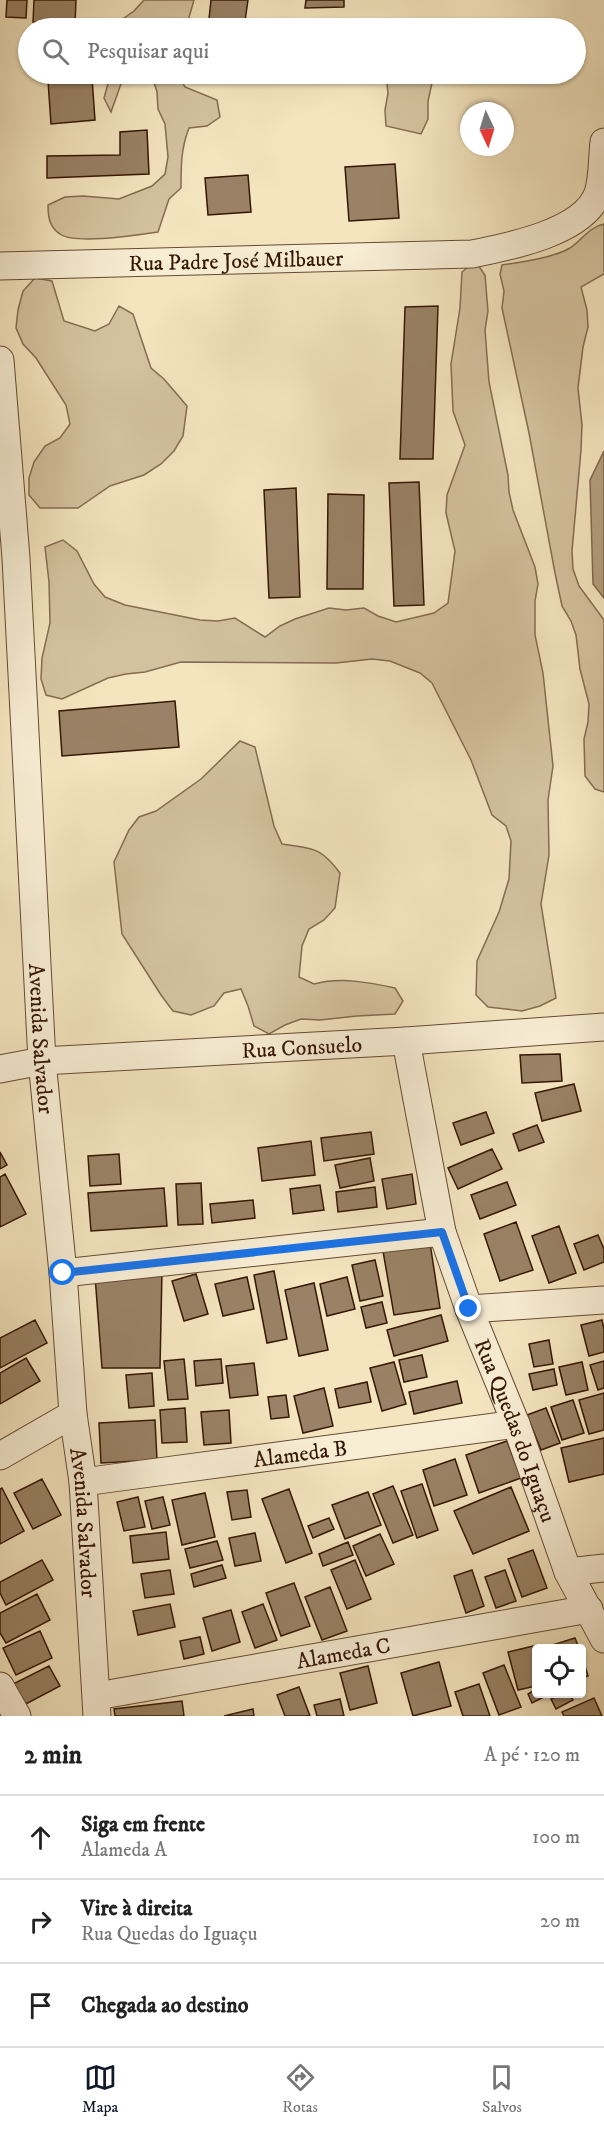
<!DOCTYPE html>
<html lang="pt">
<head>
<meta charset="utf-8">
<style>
  :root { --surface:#fff; --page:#f6f6f6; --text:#222; --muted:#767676; --line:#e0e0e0; --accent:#111827 }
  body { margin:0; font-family:"IM FELL DW Pica",serif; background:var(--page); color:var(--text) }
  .controls { position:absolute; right:18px; bottom:18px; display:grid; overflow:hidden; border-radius:6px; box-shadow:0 2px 4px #0004 }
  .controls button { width:54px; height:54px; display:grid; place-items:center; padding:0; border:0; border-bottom:2px solid var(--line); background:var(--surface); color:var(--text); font:30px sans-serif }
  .compass { position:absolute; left:460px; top:102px; width:54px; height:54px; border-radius:50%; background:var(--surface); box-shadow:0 2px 4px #0004; rotate:176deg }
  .stop { position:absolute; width:18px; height:18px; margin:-14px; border:4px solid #1a73e8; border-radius:50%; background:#fff }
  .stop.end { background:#1a73e8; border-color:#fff; box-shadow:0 2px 6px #0008 }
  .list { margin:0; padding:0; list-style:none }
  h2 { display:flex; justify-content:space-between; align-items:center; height:78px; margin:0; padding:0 24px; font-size:26px }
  h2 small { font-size:20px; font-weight:400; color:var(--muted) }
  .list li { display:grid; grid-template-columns:39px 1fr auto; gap:18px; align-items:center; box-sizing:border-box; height:84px; padding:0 24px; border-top:2px solid var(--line) }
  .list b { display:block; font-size:22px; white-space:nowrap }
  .list p { margin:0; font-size:20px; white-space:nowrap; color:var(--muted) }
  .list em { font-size:20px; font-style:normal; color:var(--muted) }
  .icon { flex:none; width:33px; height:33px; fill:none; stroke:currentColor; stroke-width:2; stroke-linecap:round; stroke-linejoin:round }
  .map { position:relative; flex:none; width:604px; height:1716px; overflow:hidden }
  .search { position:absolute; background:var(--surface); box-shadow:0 2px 4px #0004; left:18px; right:18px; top:18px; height:66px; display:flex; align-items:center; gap:15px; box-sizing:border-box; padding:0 21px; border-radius:33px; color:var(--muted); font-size:22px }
  .sheet { height:330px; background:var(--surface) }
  nav { display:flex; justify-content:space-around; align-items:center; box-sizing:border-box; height:84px; border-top:2px solid var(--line); background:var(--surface); font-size:16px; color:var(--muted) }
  nav a { display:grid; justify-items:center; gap:3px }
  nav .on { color:var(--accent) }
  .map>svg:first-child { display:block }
  .green { fill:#d4c29f; stroke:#856c52; stroke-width:1.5 }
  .water { fill:#b39f7f; stroke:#81694e; stroke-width:1.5 }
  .building { fill:#998265; stroke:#361704; stroke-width:1.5 }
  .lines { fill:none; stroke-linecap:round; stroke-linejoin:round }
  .minor-casing { stroke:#664a33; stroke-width:29 }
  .minor { stroke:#f8eed5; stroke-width:27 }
  .route { stroke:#1a73e8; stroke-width:8 }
  .labels { text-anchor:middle; stroke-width:6; stroke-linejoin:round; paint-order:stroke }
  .street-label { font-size:22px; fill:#361704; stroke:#f8eed5 }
</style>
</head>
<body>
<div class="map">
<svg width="604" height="1716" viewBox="0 0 604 1716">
  <rect width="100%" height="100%" fill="#f4e5bf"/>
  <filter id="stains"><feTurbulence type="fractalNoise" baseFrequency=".00333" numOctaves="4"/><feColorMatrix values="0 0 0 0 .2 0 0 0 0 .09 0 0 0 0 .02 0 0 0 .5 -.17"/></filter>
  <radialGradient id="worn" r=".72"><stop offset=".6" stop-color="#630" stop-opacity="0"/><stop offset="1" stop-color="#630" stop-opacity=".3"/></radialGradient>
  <path class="green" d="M144 0H194L188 21 183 28H117L120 21 134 11Z
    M114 74H134L122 81 111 112 104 98 109 80Z
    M141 74H178L185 87 217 100 220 117 207 126 189 128C181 148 181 166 181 188L169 199 158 232C137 235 76 245 60 234 49 227 48 216 48 205L65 197 83 196 119 199 152 186 165 174 168 157 165 124 158 109 157 92 152 76Z
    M386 74H447L432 83 428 101V119L421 134 386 126 385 110 388 93Z
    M604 224V274L581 287 587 310 588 327 583 347 578 388 582 425 581 450 572 551 573 569 579 586 604 620V792L595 789 585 776 584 739 588 722 589 704 580 669 576 635 571 621 562 606 555 573 529 433 502 308 504 291 500 274 502 265C521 262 553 258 570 248 582 240 589 227 604 224Z
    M475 261 485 275 488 311 485 330 489 382 508 475 509 492 513 510 535 567 538 584 535 601V635L543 673 553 766 548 800 549 855 541 904 556 998 540 1006 522 1011 488 1007 476 995 477 961 499 912 509 879 511 841 506 826 492 815 471 760 432 683 420 673 390 661 372 659 336 663 181 662 145 672 126 674 108 678 62 699 46 695 41 679 42 658 50 623 49 582 45 547 63 540 77 551 94 584 105 597 125 605 200 620 218 621 235 618 265 637 280 626 295 619 329 608 346 610 364 608 378 616 396 622 434 613 448 603 455 551 446 513 447 495 465 445 453 411 451 364 460 308 462 272Z
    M35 278 52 281 64 321 95 331 109 324 119 306 133 314 151 368 164 379 187 406 183 436 174 451 161 464 144 475 110 486 78 508H40L29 495V478L34 462 45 446 60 438 70 424 66 405 36 358 23 344 16 328 18 310 23 291Z
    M240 741 255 747 274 826 282 844C313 849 320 846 340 873L335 908 324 920 309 929 302 946 299 977 314 984C341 977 367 982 395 988L403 1001 395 1014 357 1016 320 1020 301 1019 285 1025 269 1034 254 1026 248 1006 241 989 224 993 214 1006 191 1015 173 1011 161 995 122 934 114 862 129 830 139 817 156 811 201 779Z"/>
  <path class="water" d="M604 451V598L593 584 590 480Z"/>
  <path class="building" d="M7 0H27L26 18 6 17Z
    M34 0H76L75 24 33 22Z
    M211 0H248L244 28H208Z
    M306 0H344V7L305 8Z
    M92 78 95 120 51 124 48 81Z
    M147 130 149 174 47 178V156L120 155V132Z
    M395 164 399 218 349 221 345 167Z
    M248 175 251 212 208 215 205 178Z
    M438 306 433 459H400L405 307Z
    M419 482 424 605 394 606 389 483Z
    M296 488 300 597 269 598 264 490Z
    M328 494 364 495 363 589H327Z
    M175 701 179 747 62 756 59 711Z
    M560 1054 562 1081 522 1083 520 1055Z
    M574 1084 581 1111 542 1121 535 1093Z
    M486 1112 494 1133 461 1145 453 1123Z
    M537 1125 544 1142 519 1151 513 1134Z
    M371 1132 374 1154 324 1161 321 1138Z
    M311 1141 315 1175 262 1181 258 1148Z
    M492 1149 502 1169 458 1189 448 1168Z
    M0 1152 7 1165 0 1169Z
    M119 1154 121 1184 90 1186 88 1156Z
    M370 1158 374 1181 340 1188 335 1165Z
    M5 1174 26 1214 0 1227V1177Z
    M412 1174 416 1204 387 1209 382 1179Z
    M507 1182 516 1205 480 1219 471 1195Z
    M201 1183 203 1224 178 1225 176 1184Z
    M320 1185 324 1210 293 1214 290 1189Z
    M375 1187 377 1207 338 1212 336 1192Z
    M164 1188 167 1226 91 1231 88 1193Z
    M253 1200 255 1218 212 1223 210 1204Z
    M516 1222 533 1270 500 1281 484 1234Z
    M559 1226 576 1273 549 1283 532 1236Z
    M598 1235 604 1249V1262L584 1270 574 1244Z
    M430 1243 440 1308 394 1315 383 1251Z
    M375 1260 383 1296 360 1301 352 1265Z
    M162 1271 160 1368H102L95 1276Z
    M274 1271 287 1339 267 1343 254 1275Z
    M196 1274 208 1314 184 1321 172 1281Z
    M247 1277 254 1309 223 1316 215 1284Z
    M347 1277 355 1309 327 1316 320 1284Z
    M314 1283 328 1350 299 1356 285 1290Z
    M382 1302 387 1323 366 1328 361 1307Z
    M441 1315 448 1341 394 1356 387 1330Z
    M35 1320 47 1343 0 1368V1338Z
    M602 1320 604 1329V1352L589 1356 581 1325Z
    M549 1340 553 1364 534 1367 529 1344Z
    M422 1355 427 1377 404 1382 399 1360Z
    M26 1358 40 1381 0 1404V1373Z
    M184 1359 188 1399 168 1400 164 1361Z
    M221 1359 223 1383 196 1386 194 1361Z
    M604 1361V1388L598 1390 590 1365Z
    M394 1362 406 1404 382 1411 370 1368Z
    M582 1362 588 1390 566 1395 559 1367Z
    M254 1363 258 1395 230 1398 226 1366Z
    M554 1369 557 1385 533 1390 529 1374Z
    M152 1373 154 1406 129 1408 126 1375Z
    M457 1381 462 1403 414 1414 409 1392Z
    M367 1382 371 1402 339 1408 335 1389Z
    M324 1388 333 1426 303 1433 294 1396Z
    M604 1393V1430L589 1434 579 1400Z
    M286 1395 289 1417 271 1419 268 1397Z
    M573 1400 584 1433 562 1440 551 1407Z
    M185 1408 187 1442 162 1443 160 1410Z
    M546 1408 560 1443 541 1450 527 1415Z
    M229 1410 231 1443 204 1445 201 1412Z
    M155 1420 157 1460 101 1463 99 1423Z
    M604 1438V1474L569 1482 561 1448Z
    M507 1441 521 1478 479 1493 466 1455Z
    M455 1459 467 1495 434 1506 423 1470Z
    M42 1479 61 1515 33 1529 14 1493Z
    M422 1484 438 1530 417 1538 401 1491Z
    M393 1486 413 1535 393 1543 373 1494Z
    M511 1487 529 1531 473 1554 454 1511Z
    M2 1488 24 1531 0 1544V1489Z
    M289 1489 312 1553 286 1563 262 1499Z
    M247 1490 251 1517 232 1520 227 1492Z
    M368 1492 381 1525 345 1539 332 1505Z
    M205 1493 215 1537 182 1545 172 1500Z
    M138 1497 145 1527 124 1531 117 1502Z
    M163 1497 170 1525 152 1529 145 1501Z
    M329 1518 334 1529 313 1538 308 1526Z
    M166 1532 169 1559 133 1563 130 1536Z
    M255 1533 261 1561 235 1566 229 1538Z
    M380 1534 394 1564 366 1576 353 1546Z
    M217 1541 223 1560 190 1568 185 1549Z
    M348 1542 353 1555 323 1566 319 1554Z
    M533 1550 547 1588 522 1597 508 1559Z
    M42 1560 53 1580 6 1605 0 1593V1582Z
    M355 1560 371 1599 347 1609 331 1570Z
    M222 1565 226 1578 194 1587 191 1574Z
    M170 1570 174 1594 145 1598 141 1574Z
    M472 1570 484 1606 466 1613 454 1576Z
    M505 1570 516 1601 496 1608 485 1577Z
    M294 1583 310 1626 281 1636 266 1593Z
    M330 1587 347 1631 322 1640 305 1597Z
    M37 1594 50 1620 6 1643 0 1633V1613Z
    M170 1604 175 1627 138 1635 133 1611Z
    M263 1604 277 1640 255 1648 242 1612Z
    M231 1610 240 1642 212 1651 203 1618Z
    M40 1631 52 1658 16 1675 3 1648Z
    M200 1637 204 1654 184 1659 180 1641Z
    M575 1638 579 1648H547L546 1647Z
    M538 1645 539 1648H536V1686L518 1690 508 1652Z
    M582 1656 588 1676 582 1678Z
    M439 1662 451 1706 413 1716 401 1673Z
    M504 1665 521 1707 499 1715 483 1673Z
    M49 1666 60 1686 24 1705 13 1684Z
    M368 1666 377 1703 350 1710 340 1673Z
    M479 1684 490 1716H463L455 1692Z
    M299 1687 310 1716H285L277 1695Z
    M536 1689V1694H545L546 1696 532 1703 528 1694Z
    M561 1694H569L573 1700 556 1709 551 1699Z
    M594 1698 602 1716H564L562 1712Z
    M340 1699 344 1716H317L314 1705Z
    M182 1701 184 1716H115L114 1709Z
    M253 1709 254 1716H224Z"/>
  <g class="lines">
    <g class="minor-casing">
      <g id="minor">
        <path id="s1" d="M0 266 472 254C508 247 585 232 598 193 603 178 602 158 604 142"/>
        <path id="s2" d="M0 360 16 558 42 1061 63 1273 73 1414 83 1482 97 1716"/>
        <path id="s3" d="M406 1041 442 1232 469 1309 516 1424 568 1572 604 1639"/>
        <path id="s4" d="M0 1069 42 1061 406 1041 604 1027"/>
        <path d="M63 1273 442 1232"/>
        <path d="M469 1309 604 1300"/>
        <path d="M0 1456 73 1414"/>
        <path id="s5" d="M83 1482 516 1424"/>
        <path d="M568 1572 604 1568"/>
        <path d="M0 1686 17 1716"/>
        <path id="s6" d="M97 1696 589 1609"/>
      </g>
    </g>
    <use href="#minor" class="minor"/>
  </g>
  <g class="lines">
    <path class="route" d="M63 1273 442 1232 469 1309"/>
  </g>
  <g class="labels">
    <g class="street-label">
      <text dy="8" stroke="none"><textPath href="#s1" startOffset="236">Rua Padre José Milbauer</textPath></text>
      <text dy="8" stroke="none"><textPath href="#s2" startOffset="680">Avenida Salvador</textPath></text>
      <text dy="8" stroke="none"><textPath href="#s4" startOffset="303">Rua Consuelo</textPath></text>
      <text dy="8" stroke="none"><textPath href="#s3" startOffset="406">Rua Quedas do Iguaçu</textPath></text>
      <text dy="8" stroke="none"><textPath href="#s5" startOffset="219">Alameda B</textPath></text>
      <text dy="8" stroke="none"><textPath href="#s2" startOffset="1166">Avenida Salvador</textPath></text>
      <text dy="8" stroke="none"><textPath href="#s6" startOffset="250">Alameda C</textPath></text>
    </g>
  </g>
  <rect width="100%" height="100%" filter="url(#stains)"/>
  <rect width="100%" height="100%" fill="url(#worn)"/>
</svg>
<div class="controls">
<button><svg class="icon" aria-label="locate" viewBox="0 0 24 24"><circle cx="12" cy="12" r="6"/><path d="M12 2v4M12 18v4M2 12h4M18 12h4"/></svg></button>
</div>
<svg class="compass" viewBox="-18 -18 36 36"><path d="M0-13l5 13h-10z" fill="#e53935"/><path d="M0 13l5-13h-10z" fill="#767676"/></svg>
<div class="stop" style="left:63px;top:1273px"></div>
<div class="stop end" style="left:469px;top:1309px"></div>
<div class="search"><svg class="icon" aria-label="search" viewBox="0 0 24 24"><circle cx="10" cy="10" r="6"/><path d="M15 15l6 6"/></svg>Pesquisar aqui</div>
</div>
<section class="sheet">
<h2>2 min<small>A pé · 120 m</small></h2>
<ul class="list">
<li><svg class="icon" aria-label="ahead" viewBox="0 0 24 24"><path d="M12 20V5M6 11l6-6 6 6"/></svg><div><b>Siga em frente</b><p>Alameda A</p></div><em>100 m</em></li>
<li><svg class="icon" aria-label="right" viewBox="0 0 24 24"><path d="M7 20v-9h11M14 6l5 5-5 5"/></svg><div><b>Vire à direita</b><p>Rua Quedas do Iguaçu</p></div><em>20 m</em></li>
<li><svg class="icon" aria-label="arrive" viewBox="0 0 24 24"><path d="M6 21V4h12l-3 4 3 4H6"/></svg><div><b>Chegada ao destino</b></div></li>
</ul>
</section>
<nav>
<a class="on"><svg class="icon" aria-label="map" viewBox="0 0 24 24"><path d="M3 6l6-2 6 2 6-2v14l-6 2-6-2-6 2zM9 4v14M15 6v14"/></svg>Mapa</a>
<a><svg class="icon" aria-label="directions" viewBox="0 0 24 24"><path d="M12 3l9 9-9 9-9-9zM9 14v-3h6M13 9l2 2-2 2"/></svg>Rotas</a>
<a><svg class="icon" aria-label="saved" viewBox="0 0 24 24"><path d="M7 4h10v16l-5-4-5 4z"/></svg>Salvos</a>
</nav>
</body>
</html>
